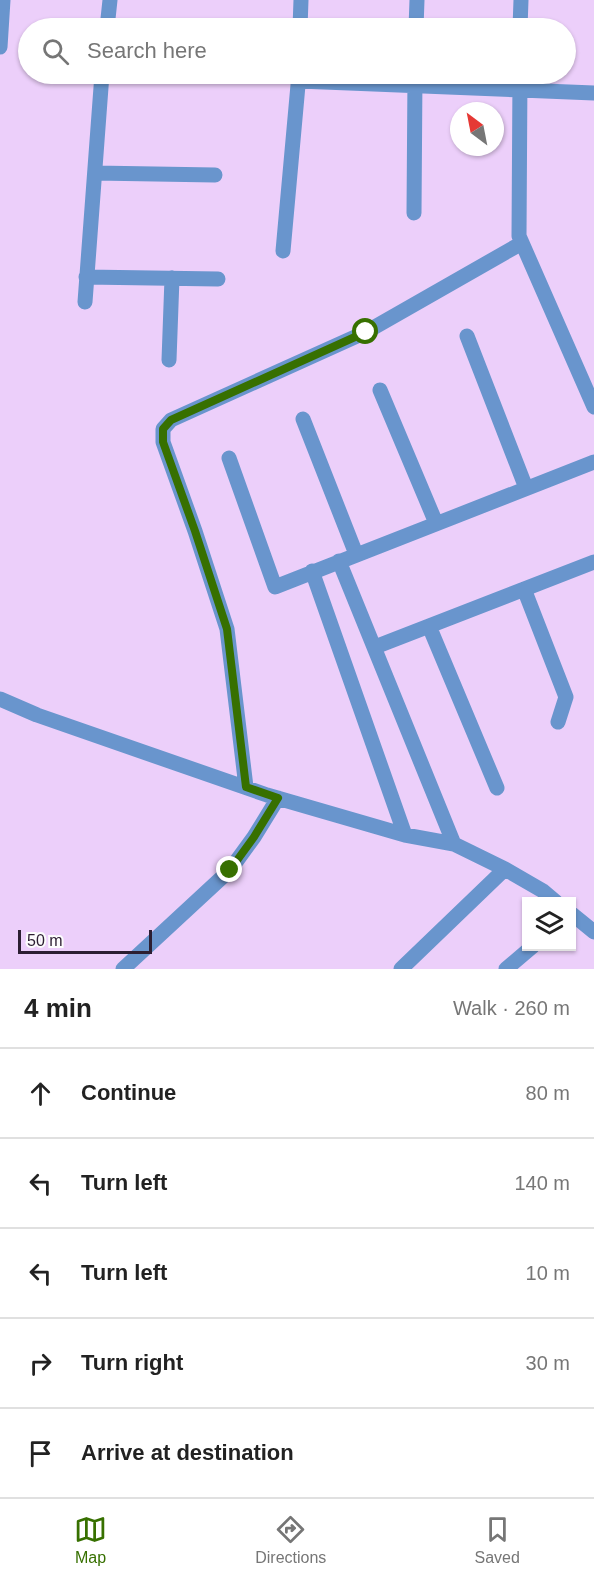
<!DOCTYPE html>
<html lang="en">
<head>
<meta charset="utf-8">
<style>
  :root { --surface:#fff; --page:#f2f2f2; --text:#222; --muted:#767676; --line:#e0e0e0; --accent:#377000 }
  body { margin:0; font-family:Helvetica,sans-serif; background:var(--page); color:var(--text) }
  .controls { position:absolute; right:18px; bottom:18px; display:grid; overflow:hidden; border-radius:0px; box-shadow:0 2px 4px #0004 }
  .controls button { width:54px; height:54px; display:grid; place-items:center; padding:0; border:0; border-bottom:2px solid var(--line); background:var(--surface); color:var(--text); font:30px sans-serif }
  .compass { position:absolute; left:450px; top:102px; width:54px; height:54px; border-radius:50%; background:var(--surface); box-shadow:0 2px 4px #0004; rotate:328deg }
  .scale { position:absolute; left:18px; bottom:15px; width:134px; box-sizing:border-box; padding-left:6px; border:3px solid #2c1e32; border-top:0; font-size:16px; line-height:21px; white-space:nowrap; color:#2c1e32; -webkit-text-stroke:4px #fcfcfc; paint-order:stroke }
  .stop { position:absolute; width:18px; height:18px; margin:-14px; border:4px solid #377000; border-radius:50%; background:#fff }
  .stop.end { background:#377000; border-color:#fff; box-shadow:0 2px 6px #0008 }
  .list { margin:0; padding:0; list-style:none }
  h2 { display:flex; justify-content:space-between; align-items:center; height:78px; margin:0; padding:0 24px; font-size:26px }
  h2 small { font-size:20px; font-weight:400; color:var(--muted) }
  .list li { display:grid; grid-template-columns:39px 1fr auto; gap:18px; align-items:center; box-sizing:border-box; height:90px; padding:0 24px; border-top:2px solid var(--line) }
  .list b { display:block; font-size:22px; white-space:nowrap }
  .list em { font-size:20px; font-style:normal; color:var(--muted) }
  .icon { flex:none; width:33px; height:33px; fill:none; stroke:currentColor; stroke-width:2; stroke-linecap:round; stroke-linejoin:round }
  .map { position:relative; flex:none; width:594px; height:969px; overflow:hidden }
  .search { position:absolute; background:var(--surface); box-shadow:0 2px 4px #0004; left:18px; right:18px; top:18px; height:66px; display:flex; align-items:center; gap:15px; box-sizing:border-box; padding:0 21px; border-radius:33px; color:var(--muted); font-size:22px }
  .sheet { height:528px; background:var(--surface) }
  nav { display:flex; justify-content:space-around; align-items:center; box-sizing:border-box; height:84px; border-top:2px solid var(--line); background:var(--surface); font-size:16px; color:var(--muted) }
  nav a { display:grid; justify-items:center; gap:3px }
  nav .on { color:var(--accent) }
  .map>svg:first-child { display:block }
  .lines { fill:none; stroke-linecap:round; stroke-linejoin:round }
  .minor { stroke:#6995cd; stroke-width:15 }
  .route { stroke:#377000; stroke-width:8 }
</style>
</head>
<body>
<div class="map">
<svg width="594" height="969" viewBox="0 0 594 969">
  <rect width="100%" height="100%" fill="#eccffa"/>
  <g class="lines">
    <path class="minor" d="M107 28 110 0
      M300 28 301 0
      M416 28 417 0
      M520 28 521 0
      M0 47 3 0
      M256 74 299 75
      M520 74 519 236 594 407
      M299 81 594 93
      M95 173 215 175
      M414 213 415 74
      M283 251 299 74
      M86 277 218 279
      M85 302 102 74
      M467 336 526 488
      M169 360 172 278
      M380 390 436 523
      M303 419 356 554
      M229 458 275 587 594 462
      M339 561 454 844
      M312 571 405 835
      M524 589 566 697 558 722
      M429 626 497 788
      M375 647 594 562
      M0 699 37 715 267 795 405 835 454 844 505 869 543 891 556 902
      M246 787 227 629 195 531 163 442V429L171 420 366 332 522 243
      M572 914 594 932
      M123 969 230 870 254 837 278 798
      M401 969 505 869
      M506 969 533 946"/>
  </g>
  <g class="lines">
    <path class="route" d="M230 870 254 837 278 798 246 787 227 629 195 531 163 442V429L171 420 366 332"/>
  </g>
</svg>
<div class="controls">
<button><svg class="icon" aria-label="layers" viewBox="0 0 24 24"><path d="M12 4l9 5-9 5-9-5zM3 14l9 5 9-5"/></svg></button>
</div>
<svg class="compass" viewBox="-18 -18 36 36"><path d="M0-13l5 13h-10z" fill="#e53935"/><path d="M0 13l5-13h-10z" fill="#767676"/></svg>
<div class="scale">50 m</div>
<div class="stop" style="left:366px;top:332px"></div>
<div class="stop end" style="left:230px;top:870px"></div>
<div class="search"><svg class="icon" aria-label="search" viewBox="0 0 24 24"><circle cx="10" cy="10" r="6"/><path d="M15 15l6 6"/></svg>Search here</div>
</div>
<section class="sheet">
<h2>4 min<small>Walk · 260 m</small></h2>
<ul class="list">
<li><svg class="icon" aria-label="ahead" viewBox="0 0 24 24"><path d="M12 20V5M6 11l6-6 6 6"/></svg><div><b>Continue</b></div><em>80 m</em></li>
<li><svg class="icon" aria-label="left" viewBox="0 0 24 24"><path d="M17 20v-9H6M10 6l-5 5 5 5"/></svg><div><b>Turn left</b></div><em>140 m</em></li>
<li><svg class="icon" aria-label="left" viewBox="0 0 24 24"><path d="M17 20v-9H6M10 6l-5 5 5 5"/></svg><div><b>Turn left</b></div><em>10 m</em></li>
<li><svg class="icon" aria-label="right" viewBox="0 0 24 24"><path d="M7 20v-9h11M14 6l5 5-5 5"/></svg><div><b>Turn right</b></div><em>30 m</em></li>
<li><svg class="icon" aria-label="arrive" viewBox="0 0 24 24"><path d="M6 21V4h12l-3 4 3 4H6"/></svg><div><b>Arrive at destination</b></div></li>
</ul>
</section>
<nav>
<a class="on"><svg class="icon" aria-label="map" viewBox="0 0 24 24"><path d="M3 6l6-2 6 2 6-2v14l-6 2-6-2-6 2zM9 4v14M15 6v14"/></svg>Map</a>
<a><svg class="icon" aria-label="directions" viewBox="0 0 24 24"><path d="M12 3l9 9-9 9-9-9zM9 14v-3h6M13 9l2 2-2 2"/></svg>Directions</a>
<a><svg class="icon" aria-label="saved" viewBox="0 0 24 24"><path d="M7 4h10v16l-5-4-5 4z"/></svg>Saved</a>
</nav>
</body>
</html>
